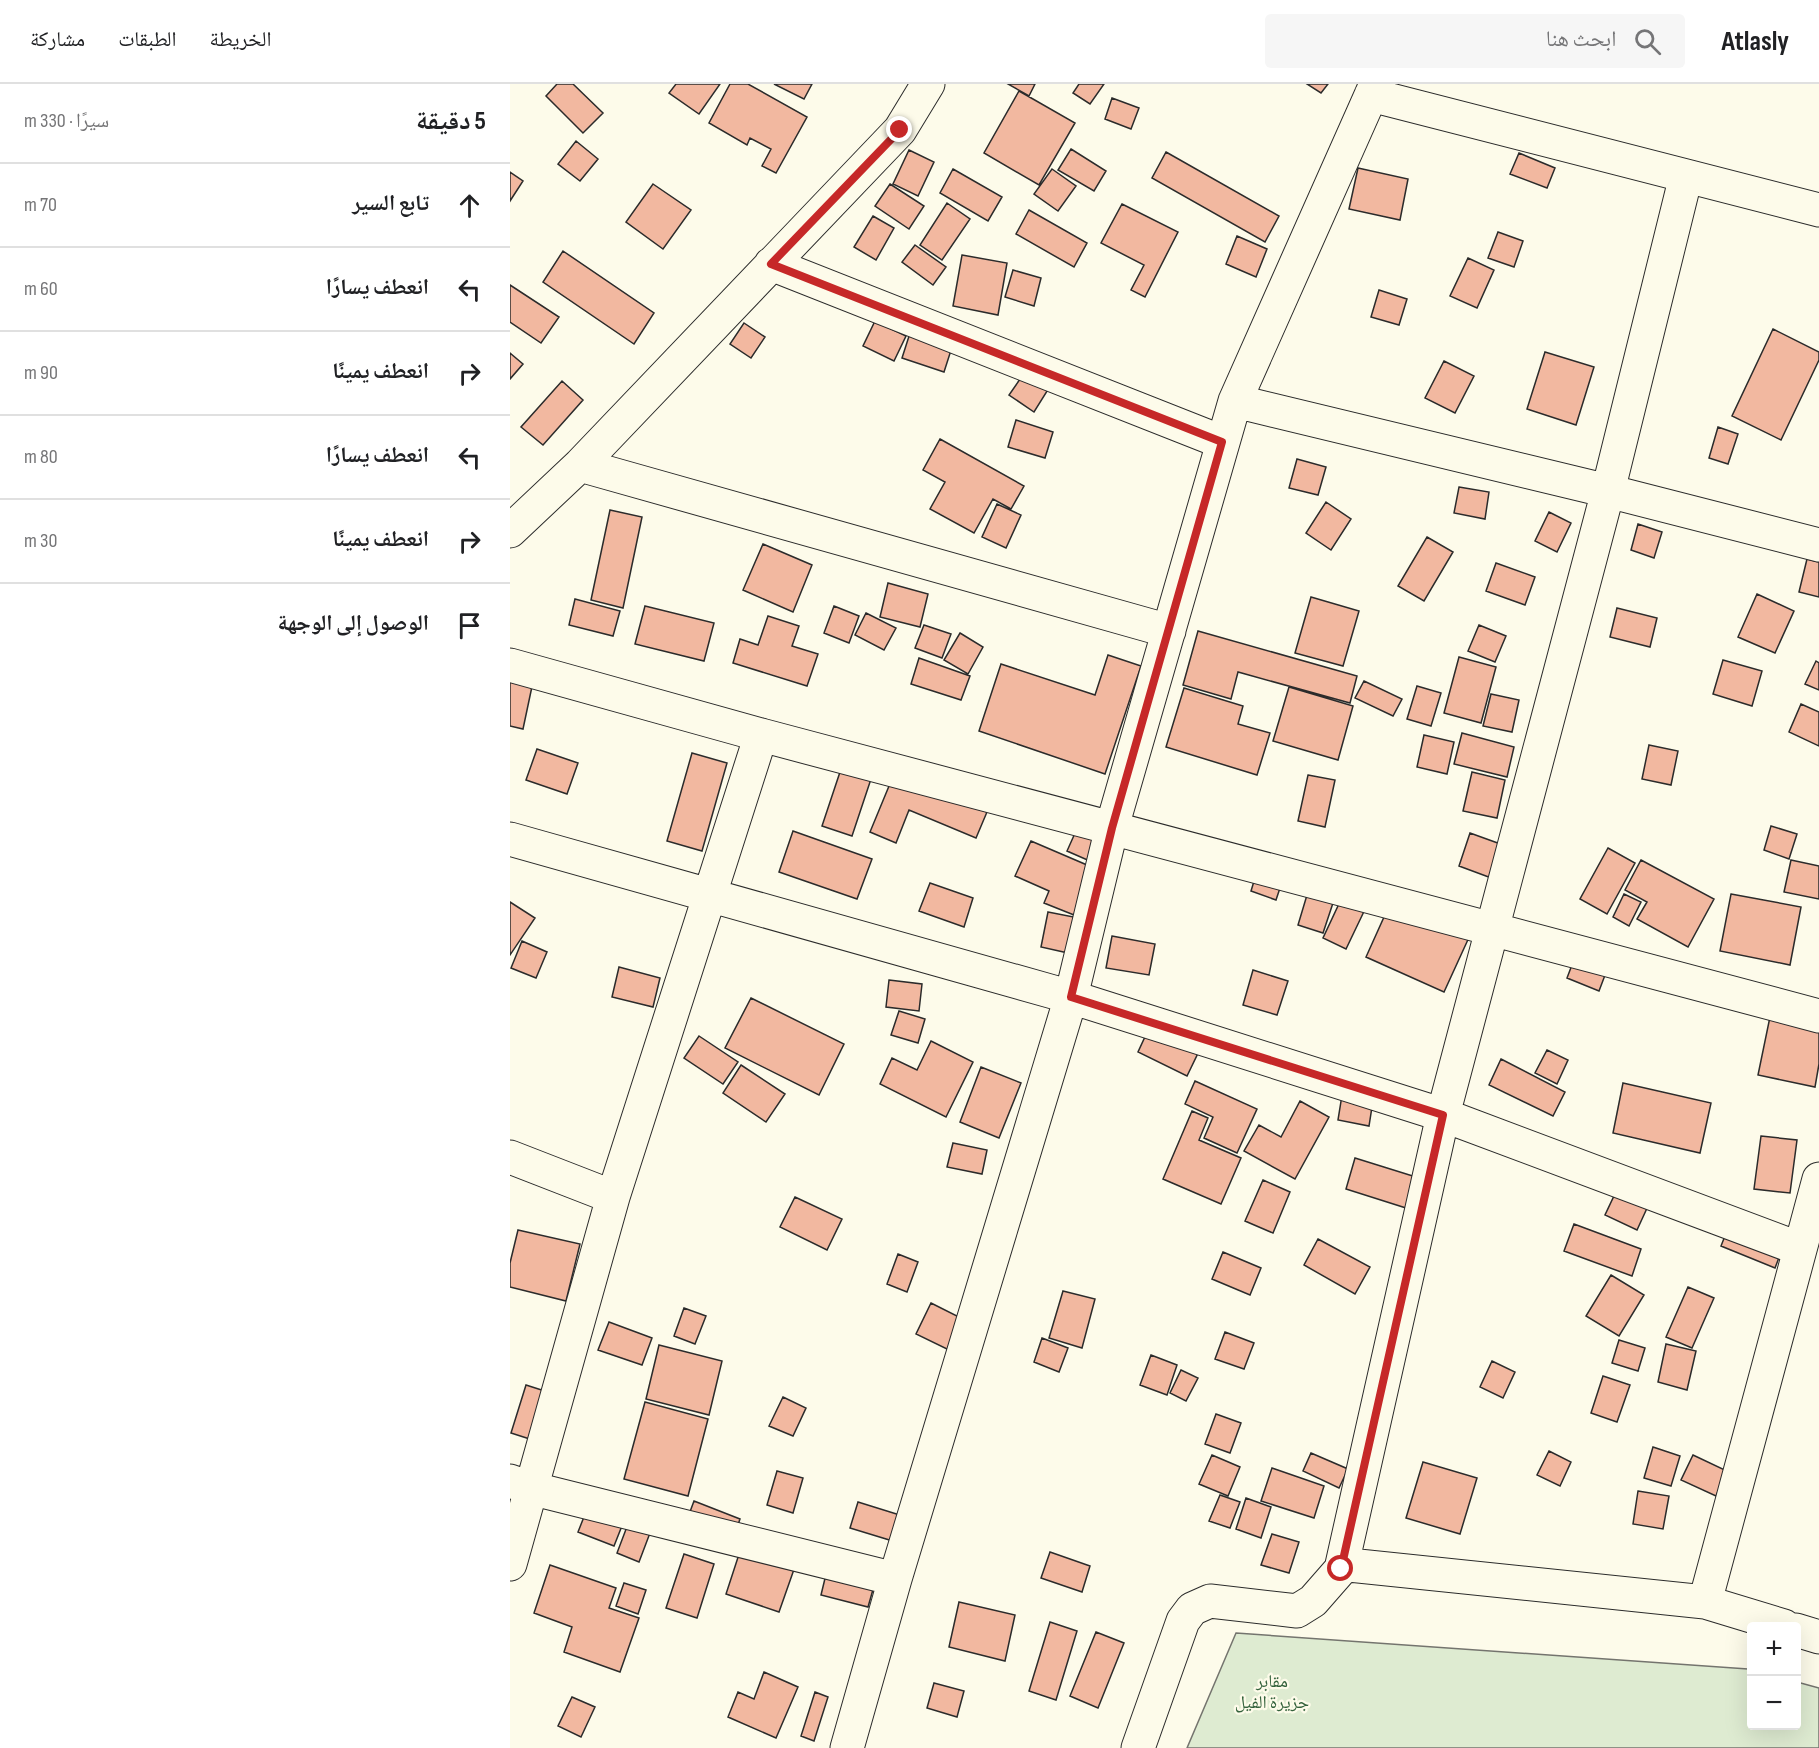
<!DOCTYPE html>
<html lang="ar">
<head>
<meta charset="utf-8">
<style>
  :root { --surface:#fff; --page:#f6f6f6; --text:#202124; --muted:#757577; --line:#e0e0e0 }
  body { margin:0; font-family:"Sofia Sans Condensed","Noto Naskh Arabic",sans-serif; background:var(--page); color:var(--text); direction:rtl }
  .controls { position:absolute; right:18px; bottom:18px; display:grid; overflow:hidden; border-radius:6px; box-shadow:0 6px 24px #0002 }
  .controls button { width:54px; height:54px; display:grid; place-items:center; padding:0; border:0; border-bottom:2px solid var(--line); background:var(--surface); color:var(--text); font:30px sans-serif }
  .stop { position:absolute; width:18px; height:18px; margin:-14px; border:4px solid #c62828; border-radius:50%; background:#fff }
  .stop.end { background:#c62828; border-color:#fff; box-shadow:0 2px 6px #0008 }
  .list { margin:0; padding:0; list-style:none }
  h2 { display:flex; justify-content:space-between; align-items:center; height:78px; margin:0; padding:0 24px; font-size:26px }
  h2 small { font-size:20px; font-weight:400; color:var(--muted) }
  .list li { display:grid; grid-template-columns:39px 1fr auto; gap:18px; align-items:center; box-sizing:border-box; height:84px; padding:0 24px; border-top:2px solid var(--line) }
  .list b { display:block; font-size:22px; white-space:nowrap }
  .list em { font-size:20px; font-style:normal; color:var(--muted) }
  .icon { flex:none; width:33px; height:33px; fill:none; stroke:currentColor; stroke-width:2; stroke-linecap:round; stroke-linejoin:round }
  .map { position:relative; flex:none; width:1309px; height:1664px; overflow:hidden; direction:ltr }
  header { display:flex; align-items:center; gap:36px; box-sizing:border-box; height:84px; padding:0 30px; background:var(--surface); border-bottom:2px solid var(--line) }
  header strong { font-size:28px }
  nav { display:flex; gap:33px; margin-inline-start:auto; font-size:21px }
  .search { width:420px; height:54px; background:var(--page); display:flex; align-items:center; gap:15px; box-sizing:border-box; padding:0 21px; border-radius:6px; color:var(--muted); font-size:22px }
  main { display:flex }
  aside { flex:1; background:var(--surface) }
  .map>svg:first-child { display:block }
  .green { fill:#deebd1; stroke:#74746e; stroke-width:1.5 }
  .building { fill:#f2b8a0; stroke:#2b2b2b; stroke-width:1.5 }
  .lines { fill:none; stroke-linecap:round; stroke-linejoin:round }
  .minor-casing { stroke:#2b2b2b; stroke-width:35 }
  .minor { stroke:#fdfbea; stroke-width:33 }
  .route { stroke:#c62828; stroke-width:8 }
  .labels { text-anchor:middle; stroke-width:4.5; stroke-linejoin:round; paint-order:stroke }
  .park-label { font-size:18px; fill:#34623c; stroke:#fdfbea }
</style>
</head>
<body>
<header>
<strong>Atlasly</strong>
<div class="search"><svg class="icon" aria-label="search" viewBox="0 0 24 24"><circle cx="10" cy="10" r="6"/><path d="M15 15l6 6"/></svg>ابحث هنا</div>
<nav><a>الخريطة</a><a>الطبقات</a><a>مشاركة</a></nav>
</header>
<main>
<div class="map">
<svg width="1309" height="1664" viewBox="0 0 1309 1664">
  <rect width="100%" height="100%" fill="#fdfbea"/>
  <path class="green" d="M726 1549 1238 1585 1241 1586 1242 1642H1286L1287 1598 1309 1604V1664H677Z"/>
  <path class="building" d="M47 0H63L93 29 73 49 36 12Z
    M166 0H210L189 30 159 9Z
    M220 0H238L297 33 266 89 252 82 261 65 240 54 237 61 199 39Z
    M264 0H302L294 15Z
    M498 0H525L519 12Z
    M569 0H594L580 20 563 9Z
    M797 0H818L811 9Z
    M509 7 565 39 529 101 474 69Z
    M602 14 629 24 621 45 595 35Z
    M66 57 88 75 70 97 48 80Z
    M561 65 596 87 584 107 548 86Z
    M399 66 424 78 408 112 383 100Z
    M656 68 769 132 755 158 642 94Z
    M1009 69 1045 84 1037 104 1000 90Z
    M848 84 898 95 890 136 839 125Z
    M443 85 492 113 478 137 430 109Z
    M542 85 566 102 548 127 524 110Z
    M0 88 13 97 0 117Z
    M143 100 181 126 153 165 116 138Z
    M380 100 414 122 399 145 365 122Z
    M437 119 460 135 432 176 410 161Z
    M612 120 668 148 635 213 621 206 634 181 591 159Z
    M519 126 577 159 564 183 506 150Z
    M363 132 384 144 366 176 344 163Z
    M988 148 1013 157 1004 183 978 174Z
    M727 152 757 165 746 193 716 180Z
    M405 161 436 183 423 201 392 178Z
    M53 167 144 229 124 260 33 198Z
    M452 171 497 179 488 231 443 222Z
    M958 174 984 186 967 224 940 212Z
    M503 186 531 194 524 222 495 213Z
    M0 201 49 233 31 259 0 238Z
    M869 206 897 215 889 241 861 233Z
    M365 237 396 252 384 277 353 262Z
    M234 239 255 253 241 274 220 260Z
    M1263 245 1309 268V276L1271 356 1222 332Z
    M401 246 443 260 434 288 392 274Z
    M1035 268 1084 283 1066 341 1017 325Z
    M0 269 13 280 0 295Z
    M934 277 964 292 945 329 915 314Z
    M515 288 539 304 524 328 499 311Z
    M52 297 73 316 33 361 11 343Z
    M506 336 543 348 535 374 498 363Z
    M1208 343 1228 350 1218 380 1199 374Z
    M430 355 514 402 501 425 483 415 464 449 420 425 435 398 413 386Z
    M787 375 816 383 808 411 779 404Z
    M949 403 979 408 975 435 944 429Z
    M816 418 841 435 821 466 796 449Z
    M487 420 511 431 496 464 472 453Z
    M100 426 132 433 113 524 81 516Z
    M1039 428 1061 439 1047 468 1025 457Z
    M1128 440 1152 448 1144 474 1121 466Z
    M917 453 943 468 914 517 888 502Z
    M253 460 302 481 283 528 233 506Z
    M1297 475 1309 478V513L1289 508Z
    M986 479 1025 493 1015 521 976 507Z
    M378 499 418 510 410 543 370 533Z
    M1247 510 1284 527 1265 569 1228 553Z
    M801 513 849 527 833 582 785 569Z
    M65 515 110 527 103 552 59 541Z
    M135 522 204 539 194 577 125 560Z
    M324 522 349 532 339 559 314 549Z
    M1107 524 1147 534 1140 563 1100 553Z
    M356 529 386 544 374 566 345 551Z
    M258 532 289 542 282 562 308 570 297 602 223 579 230 555 248 561Z
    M414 541 441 550 432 574 405 564Z
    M969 541 996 552 985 578 958 567Z
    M688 547 847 592 840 619 728 588 721 615 673 601Z
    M450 549 473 563 458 590 434 576Z
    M598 571 631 582 595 690 469 647 491 580 585 611Z
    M949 573 986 583 971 639 934 629Z
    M409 574 460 592 451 616 401 600Z
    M1213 576 1252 587 1242 622 1203 610Z
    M1306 577 1309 579V606L1295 600Z
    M0 587 24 593 13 645 0 642Z
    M854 597 892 615 883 632 845 614Z
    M907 602 931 609 921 642 897 635Z
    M779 603 843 622 828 676 763 657Z
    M674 604 733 622 728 640 760 649 747 691 656 663Z
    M981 610 1009 616 1002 648 973 642Z
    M1291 620 1309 628V662L1279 648Z
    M952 649 1004 663 997 693 944 680Z
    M914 651 944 658 937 690 907 683Z
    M1139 661 1168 667 1161 701 1132 695Z
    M27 665 68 679 57 710 16 696Z
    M182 669 217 679 192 767 157 757Z
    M333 679 363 689 342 752 312 742Z
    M962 688 995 696 987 734 953 727Z
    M384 690 477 728 466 754 399 726 386 759 360 748Z
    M798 691 825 696 815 743 788 737Z
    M570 738 594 749 582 778 557 767Z
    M1261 742 1287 750 1279 775 1254 766Z
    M283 747 362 775 347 815 269 788Z
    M960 749 996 762 984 795 949 782Z
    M521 757 584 784 564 831 534 819 539 807 505 792Z
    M1098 764 1125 779 1097 830 1070 815Z
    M1131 776 1204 815 1178 863 1127 835 1137 818 1115 806Z
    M1281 776 1309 782V815L1274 808Z
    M748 784 774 792 766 816 741 807Z
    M420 799 463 814 454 843 409 827Z
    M800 801 826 810 813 849 788 841Z
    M835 807 859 817 836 865 813 854Z
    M1114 810 1131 818 1119 842 1103 833Z
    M1221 810 1291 823 1280 881 1210 867Z
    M0 818 25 834 0 871Z
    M879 822 961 849 934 908 856 873Z
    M538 828 574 835 567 871 531 863Z
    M602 852 645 860 639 891 596 884Z
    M12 857 37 868 26 894 1 884Z
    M1068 865 1100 878 1089 907 1057 894Z
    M109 883 150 894 143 923 102 913Z
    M743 886 778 897 767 931 733 921Z
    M379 896 412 900 409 927 376 923Z
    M241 914 334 960 309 1011 215 964Z
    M389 927 415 935 408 959 381 951Z
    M1261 928 1309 937V980L1305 1003 1248 991Z
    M640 942 690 965 677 992 628 968Z
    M189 952 228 978 213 1000 174 974Z
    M421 957 463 978 436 1033 370 1000 382 974 407 986Z
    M1037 966 1058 976 1047 1000 1025 989Z
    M991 975 1055 1008 1043 1032 979 1001Z
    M231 981 275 1010 256 1038 213 1009Z
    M471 983 511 999 489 1054 450 1038Z
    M685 997 747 1025 727 1069 694 1054 703 1033 675 1020Z
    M1113 999 1201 1019 1190 1069 1103 1049Z
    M833 1005 864 1010 859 1042 828 1036Z
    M790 1017 819 1033 785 1095 734 1067 749 1041 771 1053Z
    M682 1027 698 1034 689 1056 731 1074 711 1120 653 1095Z
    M1251 1052 1287 1056 1280 1109 1244 1105Z
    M443 1059 477 1066 472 1090 437 1083Z
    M845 1074 906 1093 896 1124 836 1105Z
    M1112 1095 1144 1109 1127 1146 1095 1131Z
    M753 1096 780 1108 763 1149 735 1137Z
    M285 1113 332 1135 317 1166 270 1143Z
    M1222 1134 1276 1155 1265 1184 1211 1162Z
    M1064 1140 1131 1165 1122 1192 1054 1167Z
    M8 1146 70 1160 56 1217 0 1203V1179Z
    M808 1155 860 1183 845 1210 794 1181Z
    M713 1168 751 1184 740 1211 702 1195Z
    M388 1170 408 1178 397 1208 377 1200Z
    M1101 1191 1134 1211 1109 1252 1076 1232Z
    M1178 1203 1204 1214 1182 1264 1156 1253Z
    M553 1207 585 1215 572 1264 539 1254Z
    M421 1219 453 1235 439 1266 406 1250Z
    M174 1224 196 1232 185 1260 164 1252Z
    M99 1238 142 1254 132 1281 88 1266Z
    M715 1248 744 1259 734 1285 705 1275Z
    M532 1254 558 1264 549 1288 524 1278Z
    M1109 1256 1135 1264 1128 1287 1102 1279Z
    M1156 1260 1186 1267 1177 1306 1148 1298Z
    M149 1261 212 1277 199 1331 136 1315Z
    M641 1271 667 1281 657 1311 630 1301Z
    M982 1277 1005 1288 993 1314 970 1303Z
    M671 1286 688 1294 676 1317 660 1309Z
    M1093 1292 1120 1301 1107 1338 1081 1329Z
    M16 1301 41 1309 26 1357 1 1349Z
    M273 1313 296 1324 283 1352 259 1342Z
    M135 1318 198 1335 178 1412 114 1395Z
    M706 1330 731 1339 720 1369 695 1360Z
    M1143 1363 1170 1372 1161 1402 1134 1394Z
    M1039 1367 1061 1378 1050 1402 1027 1391Z
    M801 1369 838 1385 829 1404 793 1387Z
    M702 1371 730 1383 718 1412 689 1400Z
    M1183 1371 1217 1387 1206 1412 1171 1396Z
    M913 1378 967 1394 950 1450 896 1434Z
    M762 1384 814 1402 804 1434 751 1417Z
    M267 1387 293 1394 283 1429 257 1421Z
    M85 1405 121 1419 104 1462 68 1448Z
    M1128 1407 1159 1412 1153 1445 1123 1440Z
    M710 1411 730 1418 720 1444 699 1437Z
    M736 1414 761 1423 751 1454 726 1445Z
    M184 1417 230 1435 218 1469 171 1452Z
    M348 1418 393 1432 386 1458 340 1444Z
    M118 1440 140 1449 129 1478 107 1469Z
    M762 1450 789 1458 779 1489 751 1481Z
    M234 1455 288 1474 269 1528 216 1510Z
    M540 1468 580 1482 572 1508 531 1494Z
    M174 1470 204 1480 187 1534 156 1524Z
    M40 1481 106 1504 99 1524 129 1534 110 1588 54 1568 62 1543 24 1529Z
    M318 1482 366 1495 358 1523 311 1511Z
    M114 1499 136 1506 128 1530 106 1522Z
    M449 1518 505 1531 495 1577 439 1563Z
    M540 1538 567 1547 546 1616 519 1607Z
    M586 1548 614 1559 588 1624 560 1612Z
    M254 1588 288 1603 266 1654 218 1633 228 1608 244 1615Z
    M424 1599 454 1607 447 1633 417 1624Z
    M305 1608 318 1613 304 1657 291 1652Z
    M62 1613 85 1623 71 1653 48 1642Z"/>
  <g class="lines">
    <g class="minor-casing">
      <path id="minor" d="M861 11 1309 126
        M261 180 712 358
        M725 317 1098 407 1309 461
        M70 381 659 547
        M0 447 70 381 390 46 418 0
        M0 581 251 651 1309 932
        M0 755 561 913 933 1031 1290 1165
        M0 1073 103 1113
        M0 1397 20 1404 385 1495
        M0 1480 103 1113 251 651
        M831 1485 933 1031 1098 407 1176 92
        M1195 1518 1309 1095
        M1286 1546 1309 1553
        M337 1664 385 1495 561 913 602 743 725 317 866 0
        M628 1664 673 1537 682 1525 700 1517 787 1527 803 1517 831 1485 839 1481 1195 1518 1274 1542"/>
    </g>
    <use href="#minor" class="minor"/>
  </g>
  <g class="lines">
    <path class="route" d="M390 46 261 180 712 358 602 744 561 913 933 1031 831 1485"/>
  </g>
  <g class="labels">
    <g class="park-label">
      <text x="762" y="1603">مقابر<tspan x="762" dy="21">جزيرة الفيل</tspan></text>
    </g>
  </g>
</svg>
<div class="controls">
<button>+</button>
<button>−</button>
</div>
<div class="stop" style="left:831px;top:1485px"></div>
<div class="stop end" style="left:390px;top:46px"></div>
</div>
<aside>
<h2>5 دقيقة<small>سيرًا · 330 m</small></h2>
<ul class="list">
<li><svg class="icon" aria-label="ahead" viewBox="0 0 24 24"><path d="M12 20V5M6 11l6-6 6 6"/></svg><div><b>تابع السير</b></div><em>70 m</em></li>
<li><svg class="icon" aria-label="left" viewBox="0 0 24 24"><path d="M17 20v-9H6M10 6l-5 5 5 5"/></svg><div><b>انعطف يسارًا</b></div><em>60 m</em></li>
<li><svg class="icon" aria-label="right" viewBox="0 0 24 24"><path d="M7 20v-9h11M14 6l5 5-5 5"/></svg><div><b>انعطف يمينًا</b></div><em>90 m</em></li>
<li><svg class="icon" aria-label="left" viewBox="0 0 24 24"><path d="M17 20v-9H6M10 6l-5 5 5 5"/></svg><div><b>انعطف يسارًا</b></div><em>80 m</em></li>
<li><svg class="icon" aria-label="right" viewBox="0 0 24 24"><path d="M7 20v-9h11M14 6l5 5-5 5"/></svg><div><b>انعطف يمينًا</b></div><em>30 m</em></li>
<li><svg class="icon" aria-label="arrive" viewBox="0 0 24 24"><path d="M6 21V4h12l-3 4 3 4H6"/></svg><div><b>الوصول إلى الوجهة</b></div></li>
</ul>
</aside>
</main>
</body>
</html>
